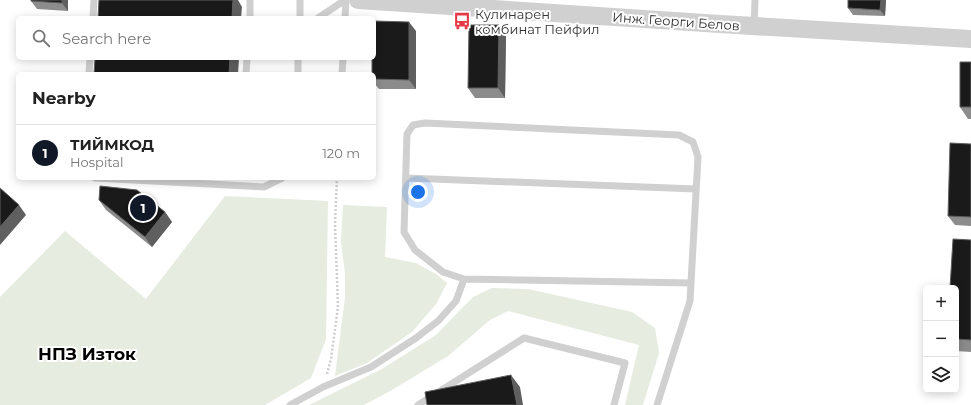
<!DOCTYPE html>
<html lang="en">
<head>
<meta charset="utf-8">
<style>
  :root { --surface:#fff; --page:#f6f6f6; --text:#222; --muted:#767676; --line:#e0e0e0; --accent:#111827 }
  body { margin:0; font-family:Montserrat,sans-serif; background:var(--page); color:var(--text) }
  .controls { position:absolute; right:12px; bottom:12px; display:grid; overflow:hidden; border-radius:6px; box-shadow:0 2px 10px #0003 }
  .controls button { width:36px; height:36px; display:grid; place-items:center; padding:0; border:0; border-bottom:1px solid var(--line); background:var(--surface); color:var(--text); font:20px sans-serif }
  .you { position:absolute; left:418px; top:192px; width:14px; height:14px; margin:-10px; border:3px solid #fff; border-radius:50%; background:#1a73e8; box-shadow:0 0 0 6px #1a73e833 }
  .badge { display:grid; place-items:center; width:26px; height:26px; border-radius:50%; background:var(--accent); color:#fff; font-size:13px; font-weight:700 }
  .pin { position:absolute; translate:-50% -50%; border:2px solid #fff; box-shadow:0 1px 4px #0006 }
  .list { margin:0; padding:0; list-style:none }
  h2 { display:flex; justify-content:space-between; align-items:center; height:52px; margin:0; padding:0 16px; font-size:17px }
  h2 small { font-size:13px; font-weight:400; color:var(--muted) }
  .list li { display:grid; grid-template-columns:26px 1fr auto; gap:12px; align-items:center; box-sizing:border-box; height:56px; padding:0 16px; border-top:1px solid var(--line) }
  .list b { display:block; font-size:15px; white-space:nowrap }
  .list p { margin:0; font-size:13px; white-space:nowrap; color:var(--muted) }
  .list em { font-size:13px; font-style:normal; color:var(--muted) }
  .icon { flex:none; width:22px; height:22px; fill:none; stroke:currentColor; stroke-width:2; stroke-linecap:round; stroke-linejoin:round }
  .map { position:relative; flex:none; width:971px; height:405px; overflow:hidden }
  .search { position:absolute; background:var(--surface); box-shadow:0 2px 10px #0003; left:16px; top:16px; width:360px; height:44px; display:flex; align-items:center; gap:10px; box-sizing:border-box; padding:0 14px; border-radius:6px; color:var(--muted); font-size:15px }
  .panel { position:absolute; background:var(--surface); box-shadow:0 2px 10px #0003; left:16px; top:72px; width:360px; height:108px; border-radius:6px }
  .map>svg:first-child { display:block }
  .grass { fill:#e6ecdf }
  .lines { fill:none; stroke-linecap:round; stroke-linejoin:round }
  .path { stroke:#cdcdcd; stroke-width:2.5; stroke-dasharray:2 2; stroke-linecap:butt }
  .service { stroke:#d0d0d0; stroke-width:7 }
  .tertiary { stroke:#d0d0d0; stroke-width:18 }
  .wall { fill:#8c8c8c }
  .shaded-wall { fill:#5f5f5f }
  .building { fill:#1a1a1a; stroke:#5f5f5f }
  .labels { text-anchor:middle; stroke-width:4; stroke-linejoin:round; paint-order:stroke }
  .poi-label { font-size:13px; fill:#333; stroke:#fff; text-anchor:start }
  .street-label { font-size:13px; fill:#333; stroke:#fff }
  .district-label { font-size:17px; font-weight:bold; fill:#000; stroke:#fff }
</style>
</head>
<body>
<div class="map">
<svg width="971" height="405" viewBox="0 0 971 405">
  <rect width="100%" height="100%" fill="#fff"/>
  <path class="grass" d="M225 196 328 201 326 339 311 378 265 405H0V297L65 231 146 299Z
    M343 205 387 207 385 257 416 263 436 274 447 283 436 304 412 332 367 363 335 376 345 297V274L341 241Z
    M492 288 528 289 632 312 655 328 659 353 643 405H625L639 345 508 311 490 320 448 356 392 390 364 405H309L380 370 436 335 473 297Z"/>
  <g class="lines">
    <path class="path" d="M327 374 331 359 338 307 335 224 337 178"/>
    <path class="service" d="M93 18 94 0
      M250 18V0
      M300 18V0
      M318 18 345 0
      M345 18 346 0
      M754 26 755 0
      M89 74 90 58
      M246 74 247 58
      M298 74V58
      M342 74 343 58
      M95 178 264 187 282 178
      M406 178 696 189
      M290 405 323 387 371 367 416 338 438 321 456 301 464 279
      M418 405 524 338 625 363 614 405
      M657 405 690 301 698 157 693 142 679 135 425 123 413 125 407 134 404 232 415 250 443 272 464 279 691 283"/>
    <path class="tertiary" d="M358 0 720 24 971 39"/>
  </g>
  <path class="wall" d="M68 0V11L37 9 31 1Z
    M886 0 885 16 853 15 848 8Z
    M499 25 506 35 505 98H475L468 88Z
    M416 31V89H379L374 83V74Z
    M971 62V119H968L960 107Z
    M971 144V226L955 225 948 216Z
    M99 200 165 212 172 222 152 247 106 210Z
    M971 240V352L956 351V288Z"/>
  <path class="shaded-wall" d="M62 0H68V11L62 3Z
    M233 0H238L242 7 241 18H232Z
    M881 0H886L885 16 880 10Z
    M409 22 416 31V89L409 80Z
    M499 25 506 35 505 98 498 88Z
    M230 58H239L238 74H229Z
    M19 205 26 215 0 245V227Z
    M165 212 172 222 152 247 145 237Z
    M511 375 520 387 523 405H517Z"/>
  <path class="building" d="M31 0H62V3L31 1Z
    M99 0H233L232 18H98Z
    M848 0H881L880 10 848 8Z
    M374 21 409 22V80L374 79V74H372V58H374Z
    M469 25H499L498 88H468Z
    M95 58H230L229 74H94Z
    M960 62H971V107H960Z
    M950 143 971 144V217L948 216Z
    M100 186 137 190 165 212 145 237 99 200Z
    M0 188 19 205 0 227Z
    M953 239 971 240V340L956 339V288H950Z
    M511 375 517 405H427L425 392Z"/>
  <defs>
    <g id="bus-bare" transform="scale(1.38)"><path d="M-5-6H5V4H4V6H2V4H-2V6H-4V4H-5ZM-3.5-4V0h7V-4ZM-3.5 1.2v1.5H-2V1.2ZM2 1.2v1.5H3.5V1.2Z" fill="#e63946" stroke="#fff" stroke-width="2.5" paint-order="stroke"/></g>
  </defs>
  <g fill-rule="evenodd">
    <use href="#bus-bare" x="462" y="21"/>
  </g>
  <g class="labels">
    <g class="poi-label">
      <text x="475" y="19">Кулинарен<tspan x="475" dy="15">комбинат Пейфил</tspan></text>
    </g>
    <g class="street-label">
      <text transform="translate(676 21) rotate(4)" y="5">Инж. Георги Белов</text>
    </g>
    <g class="district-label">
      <text x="87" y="360">НПЗ Изток</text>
    </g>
  </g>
</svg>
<div class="controls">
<button>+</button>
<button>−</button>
<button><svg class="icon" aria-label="layers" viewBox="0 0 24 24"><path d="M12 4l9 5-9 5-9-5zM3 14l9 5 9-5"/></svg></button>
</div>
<div class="you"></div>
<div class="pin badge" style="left:143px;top:208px">1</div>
<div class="search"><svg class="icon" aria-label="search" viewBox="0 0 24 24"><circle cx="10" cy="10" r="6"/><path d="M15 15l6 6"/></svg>Search here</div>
<section class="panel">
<h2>Nearby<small></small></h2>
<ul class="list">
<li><span class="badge">1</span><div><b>ТИЙМКОД</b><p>Hospital</p></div><em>120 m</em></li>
</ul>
</section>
</div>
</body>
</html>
